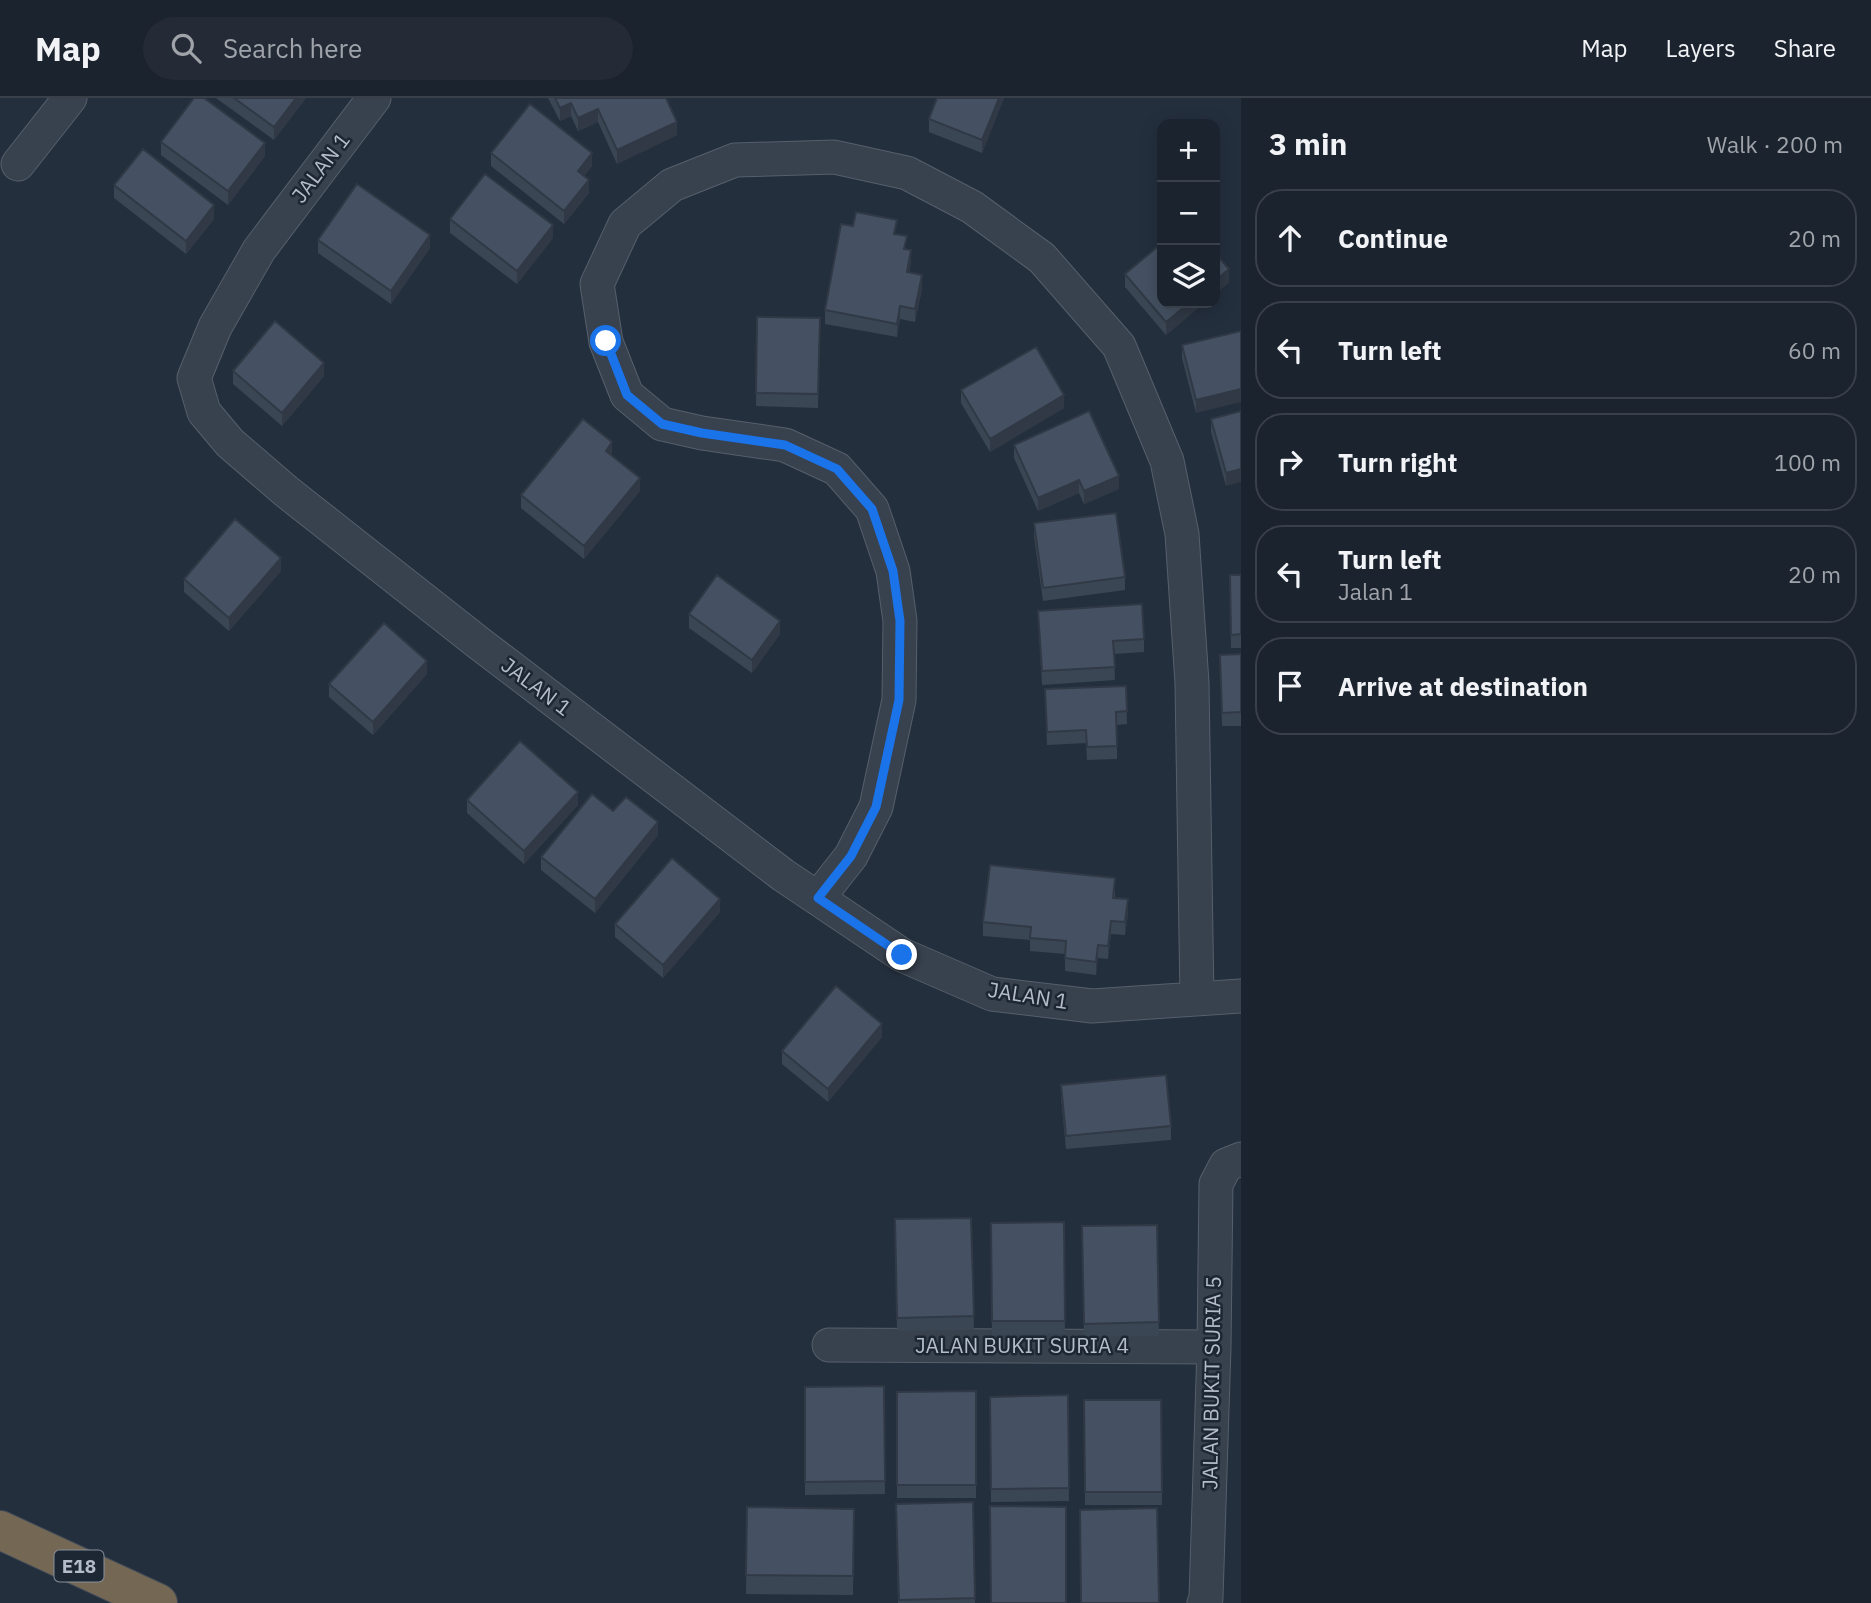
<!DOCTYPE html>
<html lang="en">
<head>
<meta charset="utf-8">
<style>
  :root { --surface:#1b232e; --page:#242b36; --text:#f1f3f6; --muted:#a0a4aa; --line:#39404a }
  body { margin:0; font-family:"IBM Plex Sans",sans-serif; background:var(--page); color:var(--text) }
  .controls { position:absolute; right:21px; top:21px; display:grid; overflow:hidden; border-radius:14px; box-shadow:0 4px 18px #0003 }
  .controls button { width:63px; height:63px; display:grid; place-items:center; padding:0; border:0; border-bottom:2px solid var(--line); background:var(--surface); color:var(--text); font:35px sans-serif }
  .stop { position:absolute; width:21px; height:21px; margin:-16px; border:5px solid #1a73e8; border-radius:50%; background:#fff }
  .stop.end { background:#1a73e8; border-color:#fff; box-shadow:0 2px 7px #0008 }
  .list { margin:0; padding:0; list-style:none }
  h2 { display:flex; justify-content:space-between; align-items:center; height:91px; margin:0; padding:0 28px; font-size:30px }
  h2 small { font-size:23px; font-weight:400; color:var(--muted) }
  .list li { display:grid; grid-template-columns:46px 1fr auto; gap:21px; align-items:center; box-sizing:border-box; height:98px; margin:0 14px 14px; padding:0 14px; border:2px solid var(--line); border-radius:28px }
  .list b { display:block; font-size:26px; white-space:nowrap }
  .list p { margin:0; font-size:23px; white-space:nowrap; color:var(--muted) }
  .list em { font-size:23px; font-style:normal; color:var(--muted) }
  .icon { flex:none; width:38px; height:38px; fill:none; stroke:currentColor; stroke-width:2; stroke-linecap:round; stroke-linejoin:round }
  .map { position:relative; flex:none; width:1241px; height:1505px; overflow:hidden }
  header { display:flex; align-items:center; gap:42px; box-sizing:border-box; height:98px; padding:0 35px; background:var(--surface); border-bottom:2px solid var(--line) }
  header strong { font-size:33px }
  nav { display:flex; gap:38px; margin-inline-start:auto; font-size:24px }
  .search { width:490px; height:63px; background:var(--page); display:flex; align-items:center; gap:18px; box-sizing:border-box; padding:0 24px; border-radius:38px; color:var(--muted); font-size:26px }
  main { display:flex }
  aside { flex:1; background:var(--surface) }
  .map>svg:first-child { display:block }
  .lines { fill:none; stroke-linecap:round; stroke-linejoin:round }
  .minor-casing { stroke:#565f6c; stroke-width:35 }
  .highway-casing { stroke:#434c59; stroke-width:40 }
  .minor { stroke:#38414e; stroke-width:33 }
  .highway { stroke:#746855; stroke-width:38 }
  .wall { fill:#3b4654 }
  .shaded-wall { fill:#303945 }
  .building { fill:#455162; stroke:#303945; stroke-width:2 }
  .route { stroke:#1a73e8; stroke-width:9 }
  .labels { text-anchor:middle; stroke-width:5; stroke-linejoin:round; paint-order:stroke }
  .shield { fill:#1d2633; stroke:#878f9c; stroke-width:2 }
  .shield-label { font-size:19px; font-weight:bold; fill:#b4bcc9 }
  .street-label { font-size:21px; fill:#b4bcc9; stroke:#1d2633 }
</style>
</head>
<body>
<header>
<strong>Map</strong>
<div class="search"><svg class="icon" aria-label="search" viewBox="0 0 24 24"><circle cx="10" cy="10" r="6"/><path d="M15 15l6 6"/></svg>Search here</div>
<nav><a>Map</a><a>Layers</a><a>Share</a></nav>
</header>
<main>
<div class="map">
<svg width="1241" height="1505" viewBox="0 0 1241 1505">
  <rect width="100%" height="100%" fill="#242f3e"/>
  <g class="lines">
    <g class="minor-casing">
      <path id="minor" d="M374 0 259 152 215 229 194 280 204 314 230 345 287 394 480 546 783 777 902 857 992 896 1092 908 1241 898
        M18 66 70 0
        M818 800 851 758 876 709 899 602 900 523 893 473 872 411 837 371 785 347 702 335 662 326 627 297 606 244 597 186 625 126 672 87 735 62 834 59 907 75 972 109 1042 160 1119 248 1167 363 1182 436 1192 585 1197 901
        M829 1247 1214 1249
        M1204 1505 1206 1500 1214 1249 1216 1086 1226 1067 1241 1061"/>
    </g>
    <g class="highway-casing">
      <path id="highway" d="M0 1432 158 1505"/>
    </g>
    <use href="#minor" class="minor"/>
    <use href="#highway" class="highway"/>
  </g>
  <path class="wall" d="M216 0H306L274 42Z
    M548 0H666L677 37 617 66 598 24 578 33 571 18 560 23Z
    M1004 0 982 55 929 34V21Z
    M161 44 265 58 228 107 161 57Z
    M491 55 592 68 584 78 589 95 564 126 491 68Z
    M114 87 214 121 186 156 114 100Z
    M450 121 553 140 517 186 450 135Z
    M896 137 907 152 911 165 909 175 922 191 915 224 900 221 897 239 825 226V212Z
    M318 142 430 150 391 206 318 155Z
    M1125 176 1162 205H1204L1166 237 1125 189Z
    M757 219 820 220 818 310 756 308Z
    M1241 233 1196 315 1182 260V247Z
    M233 273 324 278 282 328 233 286Z
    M961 292 1064 310 990 354 961 305Z
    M1241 313 1226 388 1211 334V321Z
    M1014 347 1119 391 1084 406 1079 395 1038 413 1014 360Z
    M612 358 640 393 584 461 521 410V397Z
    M1034 425 1125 479V492L1043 503 1034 439Z
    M281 473 229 533 184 494V481Z
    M1230 477H1241V550H1231Z
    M1038 513 1144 541V554L1114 556 1115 582 1042 587Z
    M689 516 780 536 752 575 689 530Z
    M1241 556V628H1222L1220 557Z
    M427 576 373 637 329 599V586Z
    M1126 588 1127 626 1117 627V661L1087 662 1086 645 1047 647 1045 591Z
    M467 702 578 707 524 766 467 715Z
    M613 713 658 737 595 815 541 772V759Z
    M1115 793V800L1128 815 1125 837 1111 836 1108 861 1098 860 1096 877 1065 873V856L1030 853V842L983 838V824Z
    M720 814 663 880 615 839V826Z
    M882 939 828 1004 782 966V953Z
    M1061 987 1171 1028V1042L1066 1051 1061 1000Z
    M971 1120 974 1232 897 1233 895 1121Z
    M1064 1124 1065 1236 992 1237 991 1125Z
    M1157 1127 1159 1238 1084 1239 1082 1128Z
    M884 1288 885 1396 805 1397V1289Z
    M976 1293V1400H897V1294Z
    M1068 1297 1069 1403 991 1404 990 1299Z
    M1084 1302H1161L1162 1407H1085Z
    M973 1404 975 1505H898L896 1406Z
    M747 1409 854 1411 853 1497 746 1496Z"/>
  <path class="shaded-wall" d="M296 0H306L274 42V29Z
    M999 0H1004L982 55V42Z
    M571 5V18L560 23V10Z
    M598 11V24L578 33V20Z
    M677 24V37L617 66V52Z
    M265 45V58L228 107V93Z
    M592 55V68L578 86V73Z
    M589 82V95L564 126V113Z
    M214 107V121L186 156V143Z
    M553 127V140L517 186V173Z
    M430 137V150L391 206V193Z
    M911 152V165L907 187V174Z
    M1229 171V185L1215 196V183Z
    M922 177V191L915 224V211Z
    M1189 205H1204L1166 237V224Z
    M900 208V221L897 239V226Z
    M324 265V278L282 328V315Z
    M1241 291V304L1196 315V302Z
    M1064 297V310L990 354V341Z
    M612 344V358L606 353Z
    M1241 371V384L1226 388V375Z
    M1119 378V391L1084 406V393Z
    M640 380V393L584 461V448Z
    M1079 382V395L1038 413V400Z
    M281 460V473L229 533V520Z
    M780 523V536L752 575V562Z
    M427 563V576L373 637V624Z
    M578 694V707L524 766V753Z
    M658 724V737L595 815V801Z
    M720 801V814L663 880V867Z
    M1128 801V815L1125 837V824Z
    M1111 823V836L1108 861V848Z
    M1098 847V860L1096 877V864Z
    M882 926V939L828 1004V991Z"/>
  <path class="building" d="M194 0H204L265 45 228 93 161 44Z
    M234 0H296L274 29Z
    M555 0H666L677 24 617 52 598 11 578 20 571 5 560 10Z
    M937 0H999L982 42 929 21Z
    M530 6 592 55 578 73 589 82 564 113 491 55Z
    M143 51 214 107 186 143 114 87Z
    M485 76 553 127 517 173 450 121Z
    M357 86 430 137 391 193 318 142Z
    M856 114 897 122 894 136 907 138 904 151 911 152 907 174 922 177 915 211 900 208 897 226 825 212 841 126 853 128Z
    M1162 145V205H1189L1166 224 1125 176Z
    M1215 155 1229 171 1215 183Z
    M757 219 820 220 818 296 756 295Z
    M275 223 324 265 282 315 233 273Z
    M1241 233V291L1196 302 1182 247Z
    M1036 249 1064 297 990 341 961 292Z
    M1089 313 1119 378 1084 393 1079 382 1038 400 1014 347Z
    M1241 313V371L1226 375 1211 321Z
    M583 321 612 344 606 353 640 380 584 448 521 397Z
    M1116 415 1125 479 1043 490 1034 425Z
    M235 421 281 460 229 520 184 481Z
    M717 477 780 523 752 562 689 516Z
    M1230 477H1241V536L1231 537Z
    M1142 506 1144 541 1113 543 1115 569 1042 573 1038 513Z
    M384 525 427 563 373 624 329 586Z
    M1241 556V614L1222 615 1220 557Z
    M1126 588 1127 613 1116 614 1117 648 1087 649 1086 632 1047 634 1045 591Z
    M520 643 578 694 524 753 467 702Z
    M592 696 613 713 626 699 658 724 595 801 541 759Z
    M672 760 720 801 663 867 615 826Z
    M990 767 1115 780 1113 800 1128 801 1125 824 1111 823 1108 848 1098 847 1096 864 1065 860 1066 843 1030 840 1031 829 983 824Z
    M836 888 882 926 828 991 782 953Z
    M1166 977 1171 1028 1066 1038 1061 987Z
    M971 1120 974 1218 897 1220 895 1121Z
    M1064 1124 1065 1223H992L991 1125Z
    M1157 1127 1159 1224 1084 1226 1082 1128Z
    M884 1288 885 1383 805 1384V1289Z
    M976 1293V1387H897V1294Z
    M1068 1297 1069 1390 991 1391 990 1299Z
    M1084 1302H1161L1162 1394H1085Z
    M973 1404 975 1500 899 1502 896 1406Z
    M990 1408 1066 1409V1505H991Z
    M747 1409 854 1411 853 1478 746 1477Z
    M1157 1410 1159 1505H1081L1080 1412Z"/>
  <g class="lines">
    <path class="route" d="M606 243 627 297 662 326 702 335 785 347 837 371 872 411 893 473 900 523 899 602 876 709 851 758 818 800 902 857"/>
  </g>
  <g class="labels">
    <rect class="shield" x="54.5" y="1452.5" width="49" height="31" rx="5"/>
    <g class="shield-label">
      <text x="79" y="1475">E18</text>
    </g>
    <g class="street-label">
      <text transform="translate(321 70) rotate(-53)" y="7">JALAN 1</text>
      <text transform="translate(536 589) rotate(37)" y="7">JALAN 1</text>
      <text transform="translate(1028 898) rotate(9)" y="7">JALAN 1</text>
      <text x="1022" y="1255">JALAN BUKIT SURIA 4</text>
      <text transform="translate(1212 1285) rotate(-89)" y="7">JALAN BUKIT SURIA 5</text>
    </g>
  </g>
</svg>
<div class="controls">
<button>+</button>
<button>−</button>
<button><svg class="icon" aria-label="layers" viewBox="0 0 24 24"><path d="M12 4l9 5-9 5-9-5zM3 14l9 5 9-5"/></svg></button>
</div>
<div class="stop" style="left:606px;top:243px"></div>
<div class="stop end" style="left:902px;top:857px"></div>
</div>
<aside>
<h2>3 min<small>Walk · 200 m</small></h2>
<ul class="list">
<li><svg class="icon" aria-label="ahead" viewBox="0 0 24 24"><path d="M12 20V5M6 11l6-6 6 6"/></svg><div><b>Continue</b></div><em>20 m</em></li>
<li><svg class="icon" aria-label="left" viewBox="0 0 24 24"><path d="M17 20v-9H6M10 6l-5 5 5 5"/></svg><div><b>Turn left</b></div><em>60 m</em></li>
<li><svg class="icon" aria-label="right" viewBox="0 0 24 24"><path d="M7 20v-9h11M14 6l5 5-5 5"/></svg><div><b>Turn right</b></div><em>100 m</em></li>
<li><svg class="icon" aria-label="left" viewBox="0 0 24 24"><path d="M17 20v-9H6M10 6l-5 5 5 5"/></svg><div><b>Turn left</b><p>Jalan 1</p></div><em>20 m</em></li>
<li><svg class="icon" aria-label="arrive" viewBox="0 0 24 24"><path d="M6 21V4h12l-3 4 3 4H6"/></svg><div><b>Arrive at destination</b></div></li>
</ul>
</aside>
</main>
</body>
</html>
